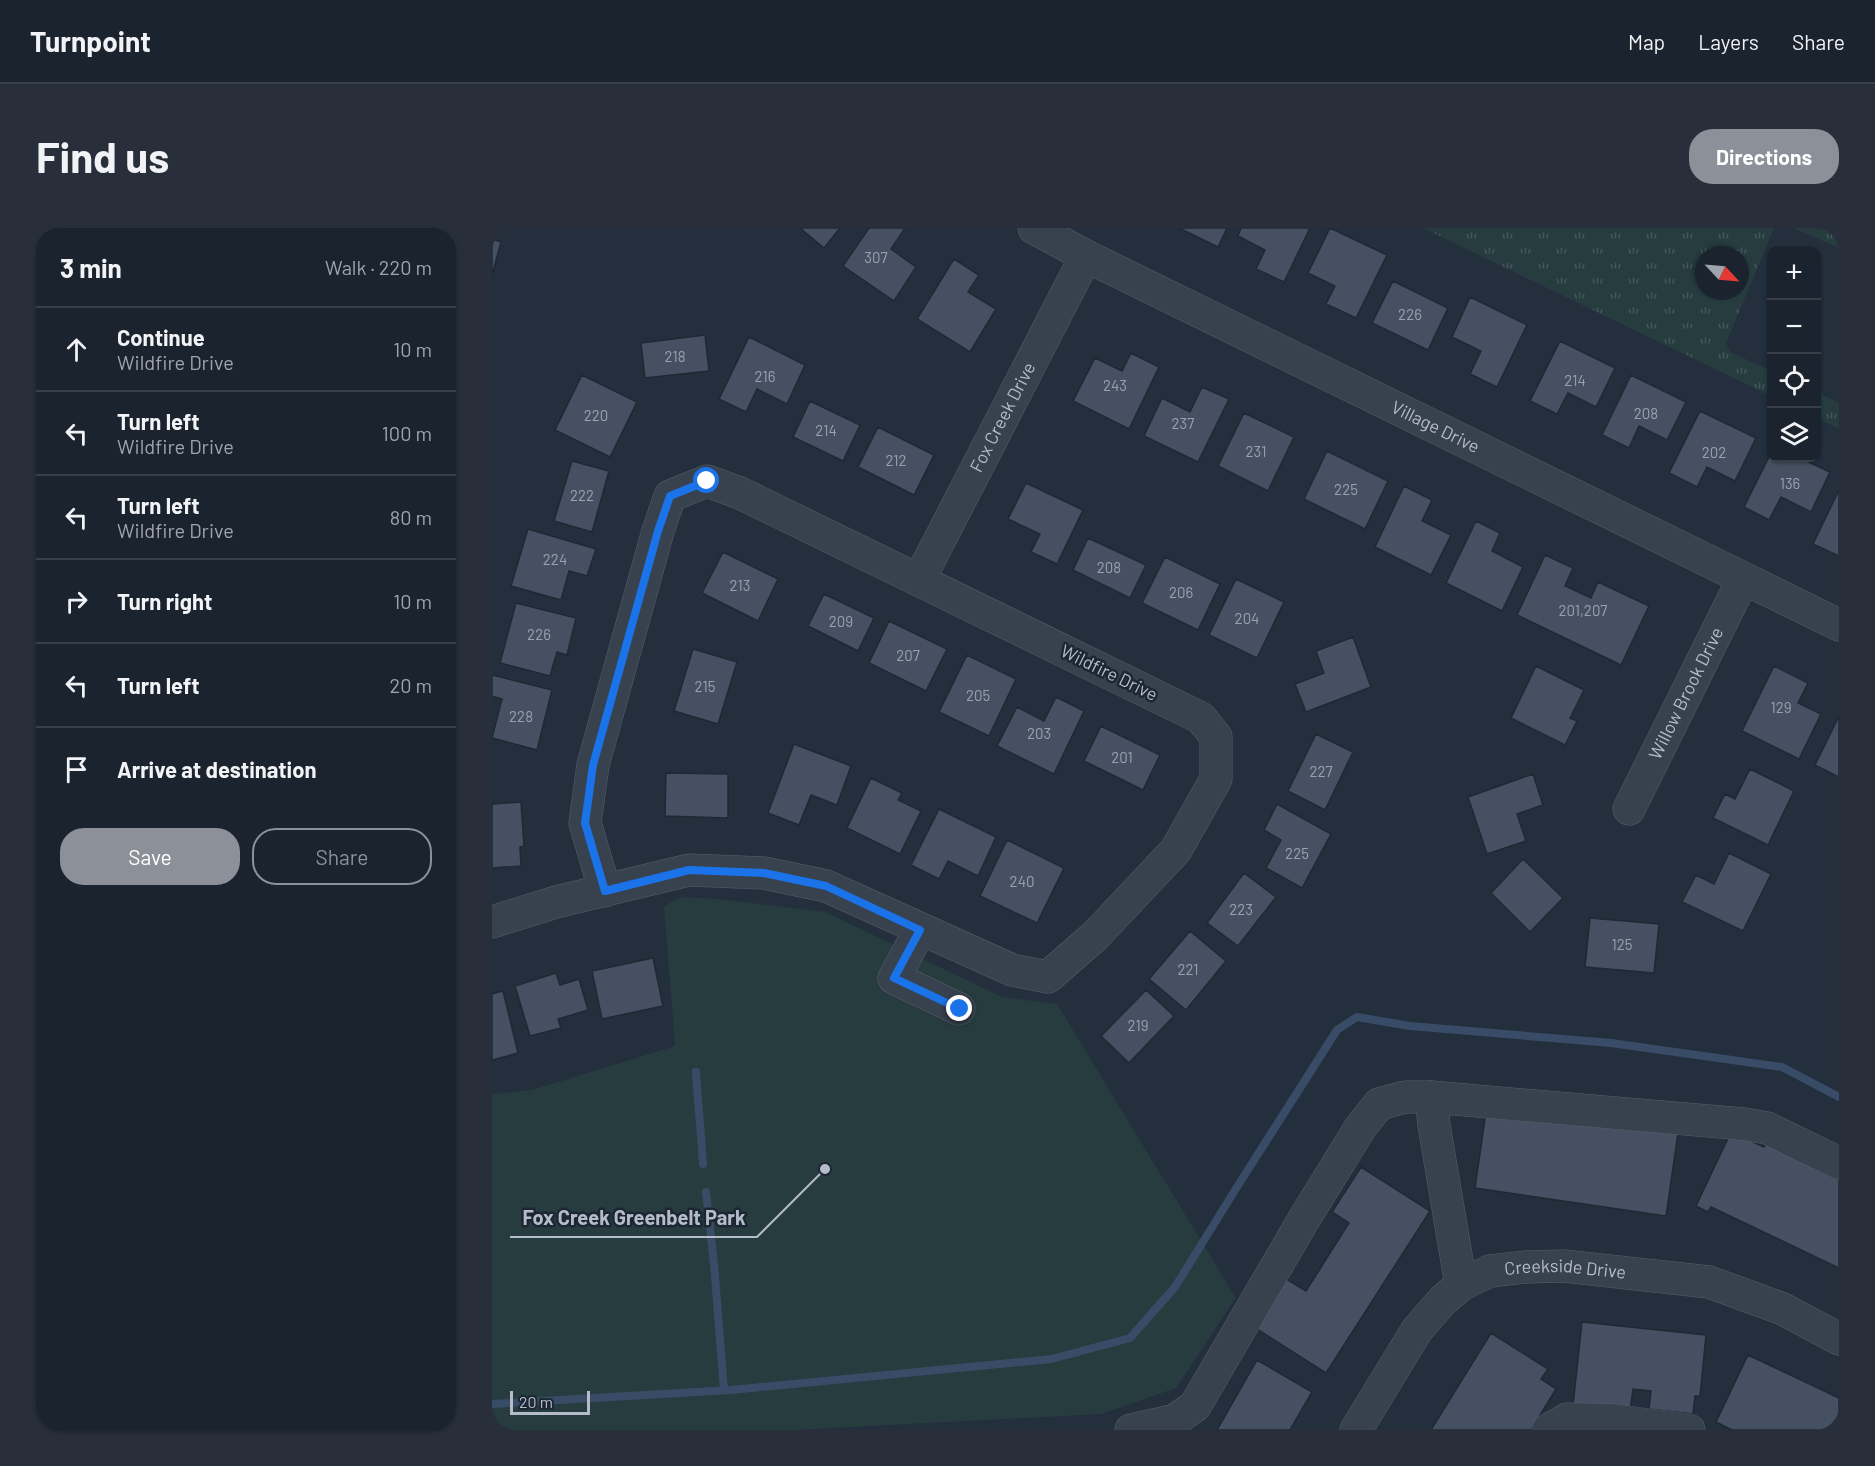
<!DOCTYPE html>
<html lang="en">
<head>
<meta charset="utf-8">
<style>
  :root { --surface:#1b232e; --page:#282f3a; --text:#f1f3f6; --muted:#a0a4aa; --line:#39404a; --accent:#8c9099 }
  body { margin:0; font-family:Barlow,sans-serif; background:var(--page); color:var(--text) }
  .controls { position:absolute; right:18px; top:18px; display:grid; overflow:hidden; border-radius:12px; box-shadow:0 2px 4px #0004 }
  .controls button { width:54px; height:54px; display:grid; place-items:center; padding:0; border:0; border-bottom:2px solid var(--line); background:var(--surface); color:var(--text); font:30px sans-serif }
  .compass { position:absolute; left:1203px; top:18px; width:54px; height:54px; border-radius:50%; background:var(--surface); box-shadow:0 2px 4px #0004; rotate:116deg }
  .scale { position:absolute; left:18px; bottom:15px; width:80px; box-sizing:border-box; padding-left:6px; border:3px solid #b4bcc9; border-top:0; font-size:16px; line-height:21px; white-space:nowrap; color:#b4bcc9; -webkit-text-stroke:4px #1d2633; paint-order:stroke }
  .stop { position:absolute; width:18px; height:18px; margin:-14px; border:4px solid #1a73e8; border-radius:50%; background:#fff }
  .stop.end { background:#1a73e8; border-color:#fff; box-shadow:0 2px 6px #0008 }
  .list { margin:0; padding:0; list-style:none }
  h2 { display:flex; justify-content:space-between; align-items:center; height:78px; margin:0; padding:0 24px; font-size:26px }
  h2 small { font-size:20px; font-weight:400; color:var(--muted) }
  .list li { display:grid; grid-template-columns:39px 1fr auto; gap:18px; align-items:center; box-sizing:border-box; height:84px; padding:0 24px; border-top:2px solid var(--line) }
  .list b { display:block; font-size:22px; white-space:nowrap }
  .list p { margin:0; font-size:20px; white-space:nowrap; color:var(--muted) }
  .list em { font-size:20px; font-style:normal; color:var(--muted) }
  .actions { display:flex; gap:12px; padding:18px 24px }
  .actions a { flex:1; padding:14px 0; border:2px solid var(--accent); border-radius:24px; text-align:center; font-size:21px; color:var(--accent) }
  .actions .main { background:var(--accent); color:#fff }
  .icon { flex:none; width:33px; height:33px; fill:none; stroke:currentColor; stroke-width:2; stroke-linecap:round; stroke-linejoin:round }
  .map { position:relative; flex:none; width:1347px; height:1202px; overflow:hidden; border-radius:24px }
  header { display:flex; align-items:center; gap:36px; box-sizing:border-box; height:84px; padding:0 30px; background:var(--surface); border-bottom:2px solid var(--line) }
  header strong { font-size:28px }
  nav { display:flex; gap:33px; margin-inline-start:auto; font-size:21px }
  .intro { display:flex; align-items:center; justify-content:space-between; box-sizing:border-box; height:144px; padding:0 36px }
  h1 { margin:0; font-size:42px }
  .button { padding:15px 27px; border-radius:24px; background:var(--accent); color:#fff; font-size:21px; font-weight:700 }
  main { display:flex; gap:36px; padding:0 36px }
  aside { flex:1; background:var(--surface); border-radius:24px; box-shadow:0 2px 4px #0004 }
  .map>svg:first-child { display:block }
  .grass { fill:url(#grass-tufts); fill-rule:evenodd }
  .park { fill:#263c3f }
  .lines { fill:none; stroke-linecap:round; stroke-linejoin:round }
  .stream { stroke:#394c67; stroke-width:8 }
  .building { fill:#455162; stroke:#1f2835; stroke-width:1.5 }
  .minor-casing { stroke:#565f6c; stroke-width:33 }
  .minor { stroke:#38414e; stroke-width:32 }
  .route { stroke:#1a73e8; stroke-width:8 }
  .labels { text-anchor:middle; stroke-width:5; stroke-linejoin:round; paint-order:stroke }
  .number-label { font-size:15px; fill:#98a1af }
  .street-label { font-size:18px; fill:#b4bcc9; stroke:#1d2633 }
  .leader { fill:none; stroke:#b4bcc9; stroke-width:2 }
  .callout-dot { fill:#b4bcc9; stroke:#1d2633; stroke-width:2 }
  .callout-label { font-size:20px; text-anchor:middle; font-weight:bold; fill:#b4bcc9; stroke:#1d2633; stroke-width:5; stroke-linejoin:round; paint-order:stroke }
</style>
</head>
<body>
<header>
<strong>Turnpoint</strong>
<nav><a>Map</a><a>Layers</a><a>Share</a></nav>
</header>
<div class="intro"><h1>Find us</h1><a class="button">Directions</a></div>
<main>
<aside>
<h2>3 min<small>Walk · 220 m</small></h2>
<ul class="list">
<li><svg class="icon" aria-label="ahead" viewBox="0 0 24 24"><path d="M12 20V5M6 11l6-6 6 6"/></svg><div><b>Continue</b><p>Wildfire Drive</p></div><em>10 m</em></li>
<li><svg class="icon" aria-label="left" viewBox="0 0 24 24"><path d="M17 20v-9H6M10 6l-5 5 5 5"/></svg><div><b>Turn left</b><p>Wildfire Drive</p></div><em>100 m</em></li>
<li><svg class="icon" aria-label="left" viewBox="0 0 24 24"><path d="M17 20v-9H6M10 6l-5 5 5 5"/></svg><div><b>Turn left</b><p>Wildfire Drive</p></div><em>80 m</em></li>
<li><svg class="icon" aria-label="right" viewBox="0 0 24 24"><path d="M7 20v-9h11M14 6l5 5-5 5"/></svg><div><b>Turn right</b></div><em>10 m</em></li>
<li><svg class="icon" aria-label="left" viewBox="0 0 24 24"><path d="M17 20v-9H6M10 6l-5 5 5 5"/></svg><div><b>Turn left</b></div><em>20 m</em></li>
<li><svg class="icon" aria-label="arrive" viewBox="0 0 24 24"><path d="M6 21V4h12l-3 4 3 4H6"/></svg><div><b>Arrive at destination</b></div></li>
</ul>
<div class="actions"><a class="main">Save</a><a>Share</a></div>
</aside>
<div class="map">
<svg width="1347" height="1202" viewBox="0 0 1347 1202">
  <defs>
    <pattern id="grass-tufts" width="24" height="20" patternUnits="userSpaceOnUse" patternTransform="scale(1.5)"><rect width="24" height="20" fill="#263c3f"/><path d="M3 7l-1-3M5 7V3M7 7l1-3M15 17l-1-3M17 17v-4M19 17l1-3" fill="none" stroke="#435659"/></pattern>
  </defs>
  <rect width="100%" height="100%" fill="#242f3e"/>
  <path class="grass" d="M931 0H1282L1234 115 1238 124 1279 143V168ZM1212 27H1248V63H1212Z
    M1302 0H1347V20Z
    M1325 164 1347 175V201L1325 190Z"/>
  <path class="park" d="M190 669 226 671 333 684 510 769 565 776 744 1070 684 1160 609 1186 303 1202H0V866L40 862 183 818 172 678Z"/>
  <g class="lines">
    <path class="stream" d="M204 844 211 936
      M214 964 222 1036 232 1162
      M0 1176 239 1162 560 1131 638 1110 683 1059 745 959 845 802 865 789 918 798 1119 815 1290 839 1347 869"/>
  </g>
  <path class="building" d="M308 0H348L332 20Z
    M377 0H413L399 21 424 39 402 73 351 38Z
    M687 0H735L726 19Z
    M749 0H818L792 54 764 41 773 22 746 8Z
    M838 0 895 27 864 90 834 76 843 58 816 45Z
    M0 11 9 14 0 47Z
    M462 31 487 47 476 64 504 81 478 124 425 91Z
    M901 53 956 80 936 122 880 95Z
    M978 69 1035 97 1005 159 978 146 989 123 960 109Z
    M213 107 217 143 153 150 149 115Z
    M257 109 313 137 295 176 265 161 254 184 227 171Z
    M1068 113 1123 140 1104 179 1076 165 1065 186 1038 173Z
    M639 125 667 139 637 201 581 173 603 130 630 143Z
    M90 147 145 174 118 229 63 202Z
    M1139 147 1194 174 1175 212 1147 198 1137 220 1110 207Z
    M710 159 737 171 706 234 652 208 670 170 698 184Z
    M318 173 368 197 351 233 301 209Z
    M1208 183 1264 210 1243 253 1215 239 1205 259 1177 245Z
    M752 185 802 209 776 263 726 238Z
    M386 199 442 227 422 267 366 239Z
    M835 223 896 253 873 301 812 271Z
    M1280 223V230H1308L1338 244 1319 284 1289 269 1277 292 1252 279Z
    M80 233 117 243 100 304 62 293Z
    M534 255 591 282 565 336 539 324 548 306 516 291Z
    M912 258 940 272 930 293 959 307 939 347 883 319Z
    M1347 262V328L1321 316Z
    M984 293 1008 305 1000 323 1031 339 1010 383 954 355Z
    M36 301 104 321 95 348 77 343 69 372 19 358Z
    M596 310 654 337 638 370 581 342Z
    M231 324 286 351 266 393 210 365Z
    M1053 327 1081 340 1073 358 1099 370 1106 354 1157 378 1129 437 1025 387Z
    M673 329 728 356 706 402 650 375Z
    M744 351 792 374 765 430 717 407Z
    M332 366 382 390 366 423 316 398Z
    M24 375 84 390 75 427 65 424 58 448 8 435Z
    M397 393 455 421 434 463 377 435Z
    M861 409 879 459 814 484 803 456 832 445 824 423Z
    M201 421 245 434 226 496 182 483Z
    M475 427 524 451 497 508 447 484Z
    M1044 438 1092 462 1078 490 1085 493 1073 517 1019 490Z
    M1282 438 1316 455 1306 475 1329 486 1307 531 1250 503Z
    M0 447 60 462 45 522 0 510 10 471 0 468Z
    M564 469 592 483 562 546 505 518 525 479 552 493Z
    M1347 488V549L1323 537Z
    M609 498 668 527 651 562 592 533Z
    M824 506 861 524 833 582 796 563Z
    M302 516 359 538 345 577 319 567 307 597 276 585Z
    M1258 541 1302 563 1276 617 1221 590 1233 566 1243 571Z
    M174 545 236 546V590L173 588Z
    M1041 546 1051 577 1025 586 1034 613 995 626 976 569Z
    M379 550 410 565 406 572 429 583 408 626 355 600Z
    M29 574 32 618 28 619 29 638 0 640V576Z
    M785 576 839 606 810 660 774 640 789 612 772 602Z
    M447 581 504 609 486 648 456 633 447 651 419 637Z
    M515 612 572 640 545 695 488 668Z
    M1237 625 1279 646 1251 703 1190 674 1204 647 1222 656Z
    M1031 631 1071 670 1038 704 999 665Z
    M752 645 784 669 746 718 715 695Z
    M1098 690 1167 696 1162 745 1093 739Z
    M698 703 734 733 694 782 657 751Z
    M161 730 171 778 110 791 100 743Z
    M64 745 68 757 87 751 96 782 66 791 69 800 38 808 23 758Z
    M654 762 682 788 637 835 609 808Z
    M11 763 26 825 0 832V766Z
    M995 877 1186 905 1174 988 983 960Z
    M1239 904 1272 919 1277 909 1347 943V1040L1219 979 1216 984 1204 978Z
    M869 939 938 983 834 1145 760 1098 791 1049 814 1063 857 995 840 984Z
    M1090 1094 1214 1107 1208 1168H1203L1201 1186 1157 1181 1159 1163 1141 1161 1138 1183 1081 1177Z
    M999 1105 1056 1141 1049 1151 1064 1161 1039 1202H939Z
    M1256 1127 1347 1170V1202H1240L1224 1194Z
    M765 1132 820 1164 798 1202H725Z"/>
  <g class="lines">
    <g class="minor-casing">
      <g id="minor">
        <path id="s1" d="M542 0 594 28 1347 397"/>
        <path id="s2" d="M427 352 594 28"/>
        <path id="s3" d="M1137 581 1251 351"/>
        <path d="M0 694 64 674 197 642 272 645 334 658 520 742 556 749 604 707 684 622 724 551V509L709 490 248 265 215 253 178 268 166 303 101 537 93 595 113 663"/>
        <path d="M428 702 402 750 467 781"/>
        <path d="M939 869 942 897 969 1057"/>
        <path d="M639 1202 683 1192 703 1178 812 991 868 900 887 876 913 869H939L1252 896 1275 900 1347 935"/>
        <path id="s4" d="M864 1202 925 1102 951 1072 969 1057 998 1043 1034 1039 1072 1038 1217 1054 1291 1081 1347 1111"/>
        <path d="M1056 1202 1075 1191 1117 1192 1197 1202"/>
      </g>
    </g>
    <use href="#minor" class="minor"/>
  </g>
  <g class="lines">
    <path class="route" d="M215 253 178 268 166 303 101 537 93 595 113 663 197 642 272 645 334 658 428 702 402 750 468 781"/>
  </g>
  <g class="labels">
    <g class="number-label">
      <text x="384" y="35">307</text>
      <text x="918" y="92">226</text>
      <text x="183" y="134">218</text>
      <text x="273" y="154">216</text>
      <text x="1083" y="158">214</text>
      <text x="623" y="163">243</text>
      <text x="1154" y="191">208</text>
      <text x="104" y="193">220</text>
      <text x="691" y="201">237</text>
      <text x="334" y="208">214</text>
      <text x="764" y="229">231</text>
      <text x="1222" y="230">202</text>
      <text x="404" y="238">212</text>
      <text x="1298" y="261">136</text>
      <text x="854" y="267">225</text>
      <text x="90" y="273">222</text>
      <text x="63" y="337">224</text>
      <text x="617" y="345">208</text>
      <text x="248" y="363">213</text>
      <text x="689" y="370">206</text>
      <text x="1091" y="388">201,207</text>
      <text x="755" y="396">204</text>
      <text x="349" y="399">209</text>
      <text x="47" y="412">226</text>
      <text x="416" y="433">207</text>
      <text x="213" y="464">215</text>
      <text x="486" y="473">205</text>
      <text x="1289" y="485">129</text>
      <text x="29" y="494">228</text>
      <text x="547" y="511">203</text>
      <text x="630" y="535">201</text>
      <text x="829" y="549">227</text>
      <text x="805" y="631">225</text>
      <text x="530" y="659">240</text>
      <text x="749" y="687">223</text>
      <text x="1130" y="722">125</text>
      <text x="696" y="747">221</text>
      <text x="646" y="803">219</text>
    </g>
    <g class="street-label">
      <text dy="6" stroke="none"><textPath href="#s2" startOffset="183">Fox Creek Drive</textPath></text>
      <text dy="6" stroke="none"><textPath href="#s1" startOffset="448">Village Drive</textPath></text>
      <text transform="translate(617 445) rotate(26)" y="6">Wildfire Drive</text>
      <text dy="6" stroke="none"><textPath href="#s3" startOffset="129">Willow Brook Drive</textPath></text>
      <text dy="6" stroke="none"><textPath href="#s4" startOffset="288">Creekside Drive</textPath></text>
    </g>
  </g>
  <path class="leader" d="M333 941L265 1009H18"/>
  <circle class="callout-dot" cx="333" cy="941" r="6"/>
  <g class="callout-label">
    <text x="142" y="997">Fox Creek Greenbelt Park</text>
  </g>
</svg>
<div class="controls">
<button>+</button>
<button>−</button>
<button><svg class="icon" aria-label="locate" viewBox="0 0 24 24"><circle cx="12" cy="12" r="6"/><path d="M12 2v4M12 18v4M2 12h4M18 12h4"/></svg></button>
<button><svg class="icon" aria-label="layers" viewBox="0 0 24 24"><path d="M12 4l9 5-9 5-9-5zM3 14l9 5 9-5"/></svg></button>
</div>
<svg class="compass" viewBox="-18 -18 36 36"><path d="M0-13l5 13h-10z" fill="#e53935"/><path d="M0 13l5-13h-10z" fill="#a0a4aa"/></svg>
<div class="scale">20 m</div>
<div class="stop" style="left:215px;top:253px"></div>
<div class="stop end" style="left:468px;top:781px"></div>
</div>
</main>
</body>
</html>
